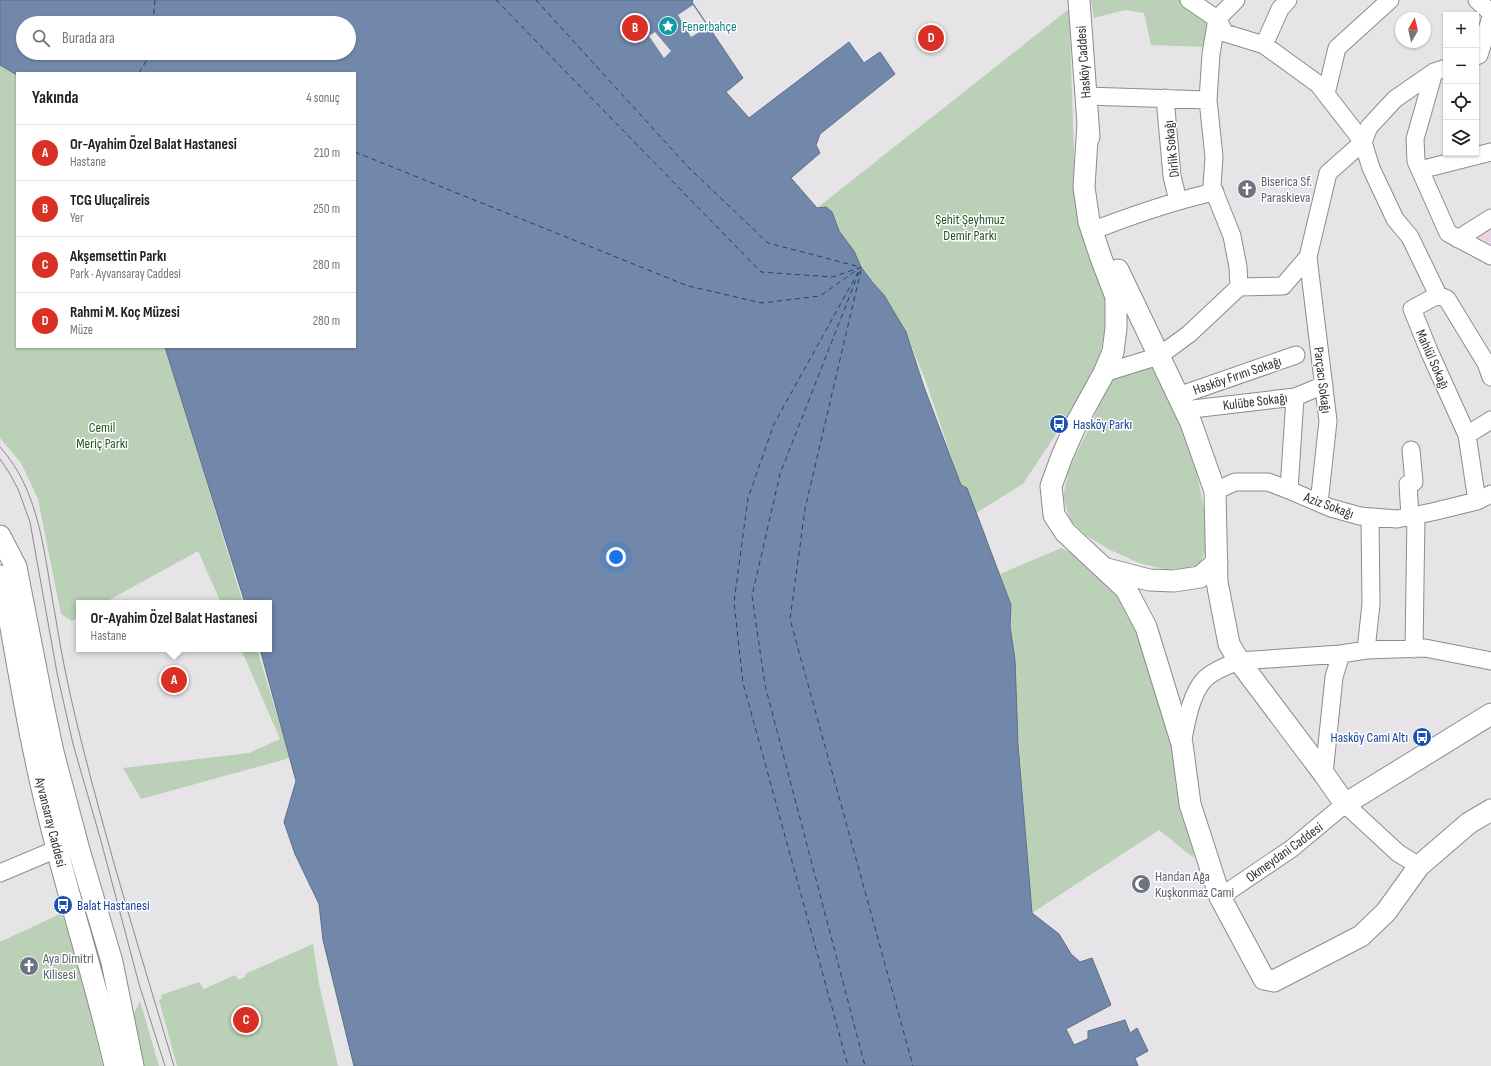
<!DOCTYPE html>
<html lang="tr">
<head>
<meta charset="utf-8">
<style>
  :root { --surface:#fff; --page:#f6f6f6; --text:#202124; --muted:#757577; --line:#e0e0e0; --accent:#d93025 }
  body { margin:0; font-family:"Sofia Sans Condensed",sans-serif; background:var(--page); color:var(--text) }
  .controls { position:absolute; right:12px; top:12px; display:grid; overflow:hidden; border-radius:0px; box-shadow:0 1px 3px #0004 }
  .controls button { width:36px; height:36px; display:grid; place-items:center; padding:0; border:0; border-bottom:1px solid var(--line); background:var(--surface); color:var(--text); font:20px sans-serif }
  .compass { position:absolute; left:1395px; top:12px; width:36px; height:36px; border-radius:50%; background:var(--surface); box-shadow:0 1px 3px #0004; rotate:8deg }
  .you { position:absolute; left:616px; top:557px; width:14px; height:14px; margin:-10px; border:3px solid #fff; border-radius:50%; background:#1a73e8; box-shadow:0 0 0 6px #1a73e833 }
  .badge { display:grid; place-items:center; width:26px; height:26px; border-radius:50%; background:var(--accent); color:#fff; font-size:13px; font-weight:700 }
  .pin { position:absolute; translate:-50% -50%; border:2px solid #fff; box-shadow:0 1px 4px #0006 }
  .popup { position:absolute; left:76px; top:600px; width:196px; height:52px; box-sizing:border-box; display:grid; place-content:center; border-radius:0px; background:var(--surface); filter:drop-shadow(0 1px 3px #0005); font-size:13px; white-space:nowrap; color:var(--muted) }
  .popup b { font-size:15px; color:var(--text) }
  .popup::after { content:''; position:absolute; left:50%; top:100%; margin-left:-8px; border:8px solid transparent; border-top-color:var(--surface) }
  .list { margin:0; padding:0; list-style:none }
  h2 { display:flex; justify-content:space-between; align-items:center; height:52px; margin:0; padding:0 16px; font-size:17px }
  h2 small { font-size:13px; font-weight:400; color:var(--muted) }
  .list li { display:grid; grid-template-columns:26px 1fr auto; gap:12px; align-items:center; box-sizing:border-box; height:56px; padding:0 16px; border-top:1px solid var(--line) }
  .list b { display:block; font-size:15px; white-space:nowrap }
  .list p { margin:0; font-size:13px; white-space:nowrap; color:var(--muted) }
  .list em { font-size:13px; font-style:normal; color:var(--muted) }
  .icon { flex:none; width:22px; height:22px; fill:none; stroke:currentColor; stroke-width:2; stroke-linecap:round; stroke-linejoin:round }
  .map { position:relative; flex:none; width:1491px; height:1066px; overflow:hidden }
  .search { position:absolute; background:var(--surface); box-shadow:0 1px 3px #0004; left:16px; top:16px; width:340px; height:44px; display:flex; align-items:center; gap:10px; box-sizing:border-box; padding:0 14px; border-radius:22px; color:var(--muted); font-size:15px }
  .panel { position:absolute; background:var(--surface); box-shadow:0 1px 3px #0004; left:16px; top:72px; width:340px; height:276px; border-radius:0px }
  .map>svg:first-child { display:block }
  .education { fill:#e8d4e4 }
  .green { fill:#bad0b7 }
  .water { fill:#7288aa; stroke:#5e6e86; fill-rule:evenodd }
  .pier { fill:#e6e4e7 }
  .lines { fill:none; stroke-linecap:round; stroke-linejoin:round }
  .ferry { stroke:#223f6d; stroke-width:1; stroke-dasharray:5 4; stroke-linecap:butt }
  .minor-casing { stroke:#8d8b8e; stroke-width:19 }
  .major-casing { stroke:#8d8b8e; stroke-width:23 }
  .minor { stroke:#fff; stroke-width:17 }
  .major { stroke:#fff; stroke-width:21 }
  .tram { stroke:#8b8a8c; stroke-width:1 }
  .labels { text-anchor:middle; stroke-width:3; stroke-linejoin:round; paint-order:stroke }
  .culture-label { font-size:14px; fill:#0d838f; stroke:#fff; text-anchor:start }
  .street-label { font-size:14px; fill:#313031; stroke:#fff }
  .worship-label { font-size:14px; fill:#5b616d; stroke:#fff; text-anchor:start }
  .park-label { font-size:14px; fill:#275225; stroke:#fff }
  .transit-label { font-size:14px; fill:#164399; stroke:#fff; text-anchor:start }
</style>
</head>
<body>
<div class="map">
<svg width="1491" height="1066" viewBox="0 0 1491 1066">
  <rect width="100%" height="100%" fill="#e6e4e7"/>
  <path class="education" d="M1491 227V250L1470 239Z"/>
  <path class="green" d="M1091 0H1180L1211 20 1207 47 1151 45 1144 13 1125 10 1094 18Z
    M1069 9 1074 151 1081 226 1109 306 1097 372 1023 484 976 513 967 488 961 485 926 382 906 332 884 295 873 283 861 267 854 251 839 231 832 212 817 208Z
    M0 65 17 75V347H165L243 603H221L198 551 104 603H79V617L72 621 61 614 38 499 21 463 0 438Z
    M1153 357 1193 452 1207 525 1205 552 1199 567 1186 569H1164L1139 563 1108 549 1086 535 1070 520 1063 497 1069 469 1093 420 1112 371Z
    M1061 548 1107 569 1126 589 1182 744 1194 858 1159 830 1032 913 1010 626 1011 605 1000 574Z
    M241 649H257L290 758 141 799 123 768 249 753 280 739Z
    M62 913 81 973 103 1066H0V942Z
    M313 944 319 984 338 1066H177L159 1000 162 999 161 995 199 982 204 989 235 975 239 980 246 976 245 974Z
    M140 1001 159 1066H142L131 1019Z"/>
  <path class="water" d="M0 0H693L692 2 743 78 726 92 749 118 849 42 864 63 880 52 895 74 820 134 816 145 820 153 791 178 817 208 826 207 832 212 839 231 854 251 861 267 873 283 884 295 906 332 924 387 961 485 967 488 1011 605 1010 626 1015 660 1018 743 1032 913 1059 934 1071 954 1080 962 1092 958 1111 1005 1066 1029 1074 1045 1088 1039V1031L1125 1020 1130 1033 1137 1028 1148 1051 1135 1058 1138 1066H354L323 940 319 904 295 854 284 822 296 781 260 649H269V603H245L165 347H355V73H17V75L0 65ZM23 23H349V53H23Z"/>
  <path class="pier" d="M693 5 708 27 691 37 678 15Z
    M655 32 671 51 664 58 649 36Z"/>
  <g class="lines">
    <path class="ferry" d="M496 0 761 272 832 277 859 268
      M536 0 689 168 768 243 860 267
      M153 23 155 0
      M139 73 151 53
      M355 152 688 286 762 303 820 296 861 267 774 424 748 498 734 602 743 683 848 1066
      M861 270 805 509 790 619 913 1066
      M859 272 780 474 752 596 765 685 865 1066"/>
    <g class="minor-casing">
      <path id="minor" d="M1236 0 1217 19 1225 33 1264 45 1318 84 1363 142 1371 168 1395 219 1410 237 1438 295 1447 299 1486 363 1491 377
        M1477 0 1491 13
        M1264 45 1280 9 1288 0
        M1476 56 1479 55 1491 17
        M1434 72 1415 139 1416 161 1448 233 1491 256
        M1326 94 1337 48 1390 0
        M1086 96 1208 100
        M1165 98 1172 176 1178 201
        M1420 170 1491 152
        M1102 227C1139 213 1176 200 1215 192
        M1458 239 1491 218
        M1308 257 1328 421 1319 503
        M1239 287 1283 286 1308 257 1328 173 1363 142 1369 127 1395 99 1434 72 1446 68
        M1438 295 1412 309 1429 351 1467 435
        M1104 373 1159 356 1189 334 1239 287 1238 267 1232 236 1212 186 1214 157 1208 100 1211 54 1217 19 1189 0
        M1178 396 1296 355
        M1184 410 1295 397 1324 385
        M1289 490 1295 397
        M1215 491 1235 482H1268L1289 490 1331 508 1360 516 1397 519 1432 512 1477 501 1491 494
        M1477 501 1467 435 1491 420
        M1410 516 1408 484 1414 482 1411 450
        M1414 649 1416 515
        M1366 650 1371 604 1370 517
        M1182 744C1186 725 1190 695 1204 680 1212 671 1228 665 1239 661L1341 654 1366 650 1425 648 1491 661
        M1324 774 1334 677 1341 654
        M0 873 57 849
        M1220 897 1291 849 1345 804 1398 853 1419 866"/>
    </g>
    <g class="major-casing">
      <path id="major" d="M1079 0 1089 137
        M1088 123 1084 187 1089 222 1101 258 1116 297V328L1113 352 1104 373 1077 422 1062 456 1051 486 1054 515 1065 532 1126 589 1146 627 1182 744 1190 804 1220 897 1264 979 1274 981 1361 936 1386 912 1419 866 1469 823 1491 810
        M1118 270 1191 423 1215 491 1217 582 1229 644 1239 661 1324 774 1345 804 1491 714
        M0 536 16 567 42 700 53 752 79 850 112 962 133 1066
        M1107 569 1149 580 1174 581 1200 577 1217 562
        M0 576 4 589C18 665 30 742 49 817 69 901 96 982 115 1066"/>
    </g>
    <use href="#minor" class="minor"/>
    <use href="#major" class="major"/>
    <path class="tram" d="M0 447C41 492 44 556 55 614 62 658 71 701 82 744 109 852 142 959 174 1066
      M0 459 10 474 18 489 30 522 57 673 73 744 101 841 139 984 165 1066"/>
  </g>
  <defs>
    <g id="sight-disc" transform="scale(1)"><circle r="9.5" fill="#0f9aa8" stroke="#fff"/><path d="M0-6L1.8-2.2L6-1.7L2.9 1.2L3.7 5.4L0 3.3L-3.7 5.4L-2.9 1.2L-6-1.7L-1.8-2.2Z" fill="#fff"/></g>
    <g id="church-disc" transform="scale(1)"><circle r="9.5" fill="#6b7280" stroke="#fff"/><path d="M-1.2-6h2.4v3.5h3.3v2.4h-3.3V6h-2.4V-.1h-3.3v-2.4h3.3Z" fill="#fff"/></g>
    <g id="bus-disc" transform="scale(1)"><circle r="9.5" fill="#1a4fb4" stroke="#fff"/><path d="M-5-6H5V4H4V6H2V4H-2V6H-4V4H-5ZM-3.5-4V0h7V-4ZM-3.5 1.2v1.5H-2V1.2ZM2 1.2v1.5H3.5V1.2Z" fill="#fff"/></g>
    <g id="mosque-disc" transform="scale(1)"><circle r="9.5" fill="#6b7280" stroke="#fff"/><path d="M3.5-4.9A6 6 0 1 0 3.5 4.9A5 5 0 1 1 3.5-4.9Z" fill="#fff"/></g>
  </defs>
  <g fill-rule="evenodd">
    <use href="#sight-disc" x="668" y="26"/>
    <use href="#church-disc" x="1247" y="189"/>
    <use href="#bus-disc" x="1059" y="424"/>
    <use href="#bus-disc" x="1422" y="737"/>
    <use href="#mosque-disc" x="1141" y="884"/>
    <use href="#bus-disc" x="63" y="905"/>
    <use href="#church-disc" x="29" y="966"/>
  </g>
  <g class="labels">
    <g class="culture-label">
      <text x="682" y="31">Fenerbahçe</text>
    </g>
    <g class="street-label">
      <text transform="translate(1083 62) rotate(-94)" y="5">Hasköy Caddesi</text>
      <text transform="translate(1171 149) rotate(-96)" y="5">Dirlik Sokağı</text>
      <text transform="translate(1433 359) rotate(66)" y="5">Mahlül Sokağı</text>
      <text transform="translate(1237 375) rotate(-19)" y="5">Hasköy Fırını Sokağı</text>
      <text transform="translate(1323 380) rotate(83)" y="5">Parçacı Sokağı</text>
      <text transform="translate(1255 401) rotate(-7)" y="5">Kulübe Sokağı</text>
      <text transform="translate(1329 505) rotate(20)" y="5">Aziz Sokağı</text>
      <text transform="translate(51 822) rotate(76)" y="5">Ayvansaray Caddesi</text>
      <text transform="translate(1284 852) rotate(-36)" y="5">Okmeydani Caddesi</text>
    </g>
    <g class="worship-label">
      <text x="1261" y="186">Biserica Sf.<tspan x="1261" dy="16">Paraskieva</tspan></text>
      <text x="1155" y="881">Handan Ağa<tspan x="1155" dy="16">Kuşkonmaz Cami</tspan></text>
      <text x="43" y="963">Aya Dimitri<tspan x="43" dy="16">Kilisesi</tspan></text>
    </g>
    <g class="park-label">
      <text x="970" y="224">Şehit Şeyhmuz<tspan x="970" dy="16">Demir Parkı</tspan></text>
      <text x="102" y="432">Cemil<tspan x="102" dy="16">Meriç Parkı</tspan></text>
    </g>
    <g class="transit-label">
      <text x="1073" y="429">Hasköy Parkı</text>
      <text x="1408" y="742" text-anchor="end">Hasköy Cami Altı</text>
      <text x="77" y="910">Balat Hastanesi</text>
    </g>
  </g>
</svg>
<div class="controls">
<button>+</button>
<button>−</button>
<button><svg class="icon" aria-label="locate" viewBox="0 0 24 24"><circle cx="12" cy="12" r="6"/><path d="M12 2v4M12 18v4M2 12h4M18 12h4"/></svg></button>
<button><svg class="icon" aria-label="layers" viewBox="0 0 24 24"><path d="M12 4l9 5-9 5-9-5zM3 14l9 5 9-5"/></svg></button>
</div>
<svg class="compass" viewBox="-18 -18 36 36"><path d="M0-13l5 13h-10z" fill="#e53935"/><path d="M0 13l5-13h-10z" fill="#757577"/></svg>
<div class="you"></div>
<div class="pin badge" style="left:174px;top:680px">A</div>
<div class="popup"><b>Or-Ayahim Özel Balat Hastanesi</b>Hastane</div>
<div class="pin badge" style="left:635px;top:28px">B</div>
<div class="pin badge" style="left:246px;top:1020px">C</div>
<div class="pin badge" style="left:931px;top:38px">D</div>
<div class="search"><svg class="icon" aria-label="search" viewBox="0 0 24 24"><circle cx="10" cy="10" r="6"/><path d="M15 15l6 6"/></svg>Burada ara</div>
<section class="panel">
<h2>Yakında<small>4 sonuç</small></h2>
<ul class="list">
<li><span class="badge">A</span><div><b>Or-Ayahim Özel Balat Hastanesi</b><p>Hastane</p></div><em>210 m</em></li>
<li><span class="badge">B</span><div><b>TCG Uluçalireis</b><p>Yer</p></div><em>250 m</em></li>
<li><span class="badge">C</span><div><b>Akşemsettin Parkı</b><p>Park · Ayvansaray Caddesi</p></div><em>280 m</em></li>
<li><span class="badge">D</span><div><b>Rahmi M. Koç Müzesi</b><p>Müze</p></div><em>280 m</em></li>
</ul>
</section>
</div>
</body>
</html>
